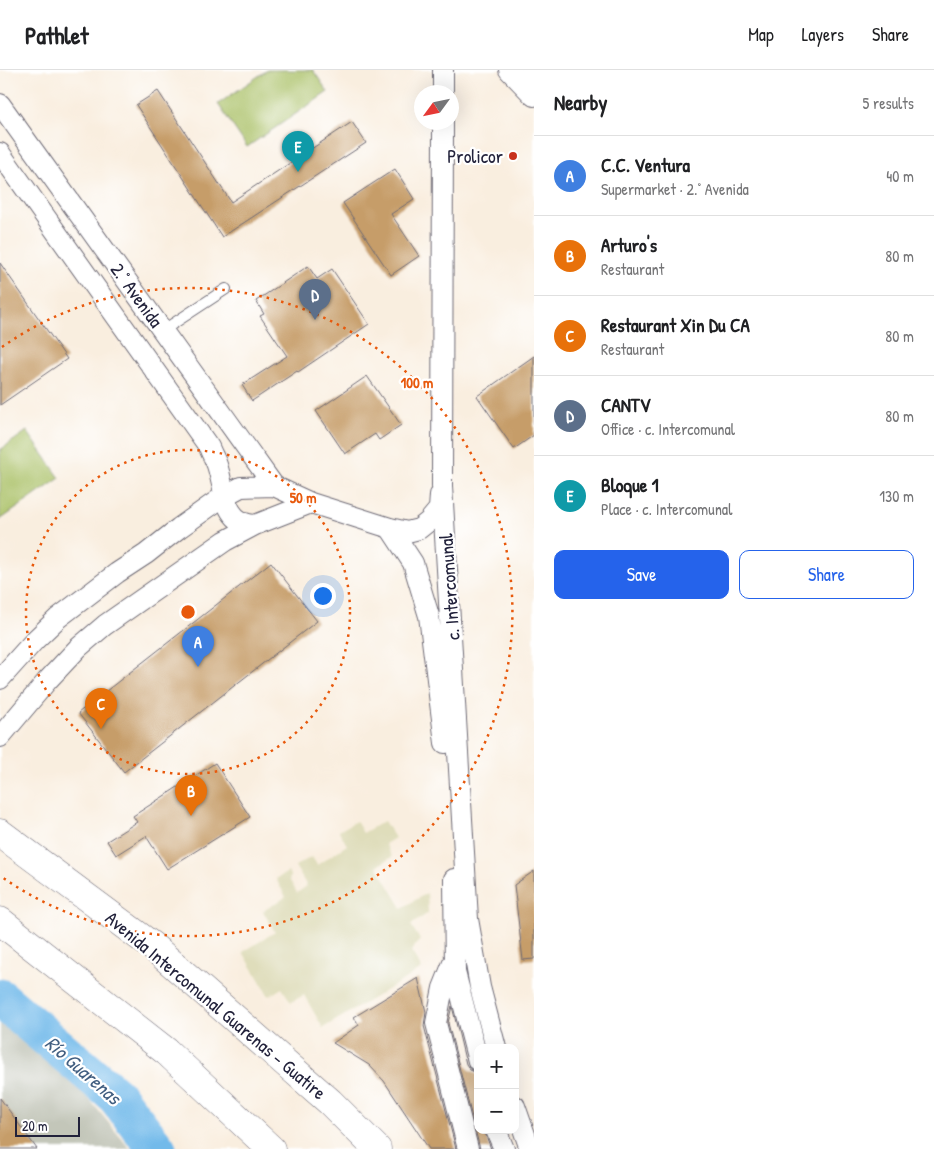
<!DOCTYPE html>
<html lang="en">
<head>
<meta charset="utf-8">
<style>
  :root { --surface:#fff; --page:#f6f6f6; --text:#202124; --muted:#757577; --line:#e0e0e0; --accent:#2563eb }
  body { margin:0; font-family:"Patrick Hand",sans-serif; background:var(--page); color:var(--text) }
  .controls { position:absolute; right:15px; bottom:15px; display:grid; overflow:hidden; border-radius:10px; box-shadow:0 5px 20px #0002 }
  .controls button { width:45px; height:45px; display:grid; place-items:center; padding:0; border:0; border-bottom:1px solid var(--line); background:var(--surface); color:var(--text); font:25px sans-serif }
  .compass { position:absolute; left:414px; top:15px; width:45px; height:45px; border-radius:50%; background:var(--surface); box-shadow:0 5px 20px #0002; rotate:237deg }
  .scale { position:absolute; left:15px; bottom:12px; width:65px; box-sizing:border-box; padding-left:5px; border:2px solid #22223b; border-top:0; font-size:14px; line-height:18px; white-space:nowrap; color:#22223b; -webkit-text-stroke:4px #fff; paint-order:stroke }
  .you { position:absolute; left:322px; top:525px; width:18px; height:18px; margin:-12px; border:4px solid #fff; border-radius:50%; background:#1a73e8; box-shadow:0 0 0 8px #1a73e833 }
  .badge { display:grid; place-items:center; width:32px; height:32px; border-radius:50%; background:var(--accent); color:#fff; font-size:16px; font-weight:700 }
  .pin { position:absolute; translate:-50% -41px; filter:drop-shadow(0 1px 2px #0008) }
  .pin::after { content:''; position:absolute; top:26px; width:18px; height:15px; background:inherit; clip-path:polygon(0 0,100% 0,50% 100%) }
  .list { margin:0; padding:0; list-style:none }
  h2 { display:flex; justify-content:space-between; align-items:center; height:65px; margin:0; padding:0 20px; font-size:21px }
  h2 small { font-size:16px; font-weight:400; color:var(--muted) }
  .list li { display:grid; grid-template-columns:32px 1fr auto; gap:15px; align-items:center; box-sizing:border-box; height:80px; padding:0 20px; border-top:1px solid var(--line) }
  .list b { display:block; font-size:19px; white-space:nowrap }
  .list p { margin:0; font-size:16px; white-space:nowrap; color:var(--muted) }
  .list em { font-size:16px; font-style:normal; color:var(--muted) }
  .actions { display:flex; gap:10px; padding:15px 20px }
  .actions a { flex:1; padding:11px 0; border:1px solid var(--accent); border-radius:10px; text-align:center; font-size:18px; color:var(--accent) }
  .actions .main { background:var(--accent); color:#fff }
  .map { position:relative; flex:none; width:534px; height:1079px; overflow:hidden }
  header { display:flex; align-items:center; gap:30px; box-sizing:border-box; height:70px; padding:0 25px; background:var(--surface); border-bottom:1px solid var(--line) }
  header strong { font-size:24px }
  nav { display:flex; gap:28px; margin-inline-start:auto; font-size:18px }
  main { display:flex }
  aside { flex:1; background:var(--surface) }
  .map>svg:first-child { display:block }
  .built { fill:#dfddbb }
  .industrial { fill:#c3c6b9 }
  .pitch { fill:#a8bf64; stroke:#657050 }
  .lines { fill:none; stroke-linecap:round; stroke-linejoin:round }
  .river { stroke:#72baea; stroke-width:39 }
  .building { fill:#c69d69 }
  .lane-casing { stroke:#6d6974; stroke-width:12 }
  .street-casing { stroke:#6d6974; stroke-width:22 }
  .secondary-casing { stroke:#6d6974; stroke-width:29 }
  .lane { stroke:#fff; stroke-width:10 }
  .street { stroke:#fff; stroke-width:20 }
  .secondary { stroke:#fff; stroke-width:28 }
  .ring { fill:none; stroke:#e8590c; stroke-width:2.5; stroke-dasharray:2.5 5 }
  .poi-dot { fill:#c8321e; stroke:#fff; stroke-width:2 }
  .labels { text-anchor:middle; stroke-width:4.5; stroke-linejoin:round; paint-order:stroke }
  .poi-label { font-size:19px; fill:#22223b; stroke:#fff; text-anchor:end }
  .street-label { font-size:19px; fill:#22223b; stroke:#fff }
  .water-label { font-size:20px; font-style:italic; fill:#425f81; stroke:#fff }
  .centre { fill:#e8590c; stroke:#fff; stroke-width:2.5 }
  .ring-label { font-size:15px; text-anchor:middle; font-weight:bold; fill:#e8590c; stroke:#fff; stroke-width:4.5; stroke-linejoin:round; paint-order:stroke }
</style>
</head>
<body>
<header>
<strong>Pathlet</strong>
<nav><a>Map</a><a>Layers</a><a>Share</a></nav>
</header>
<main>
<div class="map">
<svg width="534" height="1079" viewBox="0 0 534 1079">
  <rect width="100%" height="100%" fill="#fff"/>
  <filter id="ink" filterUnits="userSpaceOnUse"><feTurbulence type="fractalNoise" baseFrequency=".02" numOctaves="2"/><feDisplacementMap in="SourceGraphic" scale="10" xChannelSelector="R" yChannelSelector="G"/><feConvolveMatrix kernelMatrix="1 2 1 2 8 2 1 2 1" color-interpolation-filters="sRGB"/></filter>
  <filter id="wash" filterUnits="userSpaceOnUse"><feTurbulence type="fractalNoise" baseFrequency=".0096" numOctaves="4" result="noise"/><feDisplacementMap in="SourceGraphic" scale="20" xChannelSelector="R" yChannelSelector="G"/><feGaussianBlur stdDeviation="1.12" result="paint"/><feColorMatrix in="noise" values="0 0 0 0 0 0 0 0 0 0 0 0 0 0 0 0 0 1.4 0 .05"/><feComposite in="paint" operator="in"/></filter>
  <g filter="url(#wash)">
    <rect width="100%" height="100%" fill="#f9eedf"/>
    <path class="built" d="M356 751 363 763 384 751 395 768 385 774 392 787 377 796 402 838 427 823 428 843 411 855 420 870 411 881 422 899 323 958 304 925 291 932 282 918 269 926 243 882 275 862 263 841 286 827 276 809 288 802 291 807 289 809 297 823 307 816 295 796 312 787 317 795 347 775 339 761Z"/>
    <path class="industrial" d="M0 950 9 955 80 1018 130 1079H0Z"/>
    <path class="pitch" d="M267 0H313L328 22 247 77 218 34Z
      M27 361 60 408 0 450V380Z"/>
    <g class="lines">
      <path class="river" d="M0 928 116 1026 157 1079"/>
    </g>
    <g id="blocks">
      <path class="building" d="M158 21 231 132 352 52 366 73 222 167 136 35Z
        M395 99 414 129 391 144 419 186 391 205 343 133Z
        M0 193 67 289 0 335Z
        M308 196 317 209 332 199 369 254 298 302 297 301 252 331 242 315 287 286 260 246 264 244 256 231Z
        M534 286V365L514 379 477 326Z
        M367 306 401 355 379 370 375 364 345 384 316 341Z
        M271 492 317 551 124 702 78 643Z
        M215 693 250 747 167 799 146 766 116 785 107 771 137 752 133 746Z
        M534 801V889L523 890 514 815Z
        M418 908 426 942 424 956 456 1079H429L384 1011 369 995 333 973 359 955 354 947Z
        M452 936 466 994 470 1000 477 1003 478 1005V1060H484L491 1079H480L448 953Z
        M0 1028 37 1079H0Z"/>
    </g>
  </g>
  <g filter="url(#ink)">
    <use href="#blocks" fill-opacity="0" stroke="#6d6974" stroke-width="1"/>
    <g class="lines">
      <g class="lane-casing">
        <path id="lane" d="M162 261 226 219"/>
      </g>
      <g class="street-casing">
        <path id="street" d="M509 0 534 26
          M531 0 534 4
          M443 22V0
          M0 34 274 416
          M443 52 442 416 468 849 480 917 496 978
          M0 83 209 377C211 383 215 389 217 395 225 418 223 454 255 455
          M390 458 413 493 429 546 445 673
          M0 609 35 570 58 548 117 503 146 484 179 458 224 426 241 417 274 416 311 433 390 458 407 462 419 459 429 451 439 439 440 425
          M0 667 47 611 78 578 105 555 225 471 255 455 311 433
          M454 809 455 902 478 991
          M453 893 443 918 436 953 468 1079
          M515 1036 530 1079
          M496 1060 504 1079"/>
      </g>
      <g class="secondary-casing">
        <path id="secondary" d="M0 763 151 875 330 1032 377 1079
          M0 851 167 982 271 1079"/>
      </g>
      <use href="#lane" class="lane"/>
      <use href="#street" class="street"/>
      <use href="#secondary" class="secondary"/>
    </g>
  </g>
  <g class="ring">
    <circle cx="188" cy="542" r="162"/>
    <path d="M2 277A324 324 0 1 1 2 807"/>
  </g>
  <circle class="poi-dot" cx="513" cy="86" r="5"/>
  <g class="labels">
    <g class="poi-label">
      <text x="503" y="93">Prolicor</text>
    </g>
    <g class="street-label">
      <text transform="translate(137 225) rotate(54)" y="7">2.° Avenida</text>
      <text transform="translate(449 517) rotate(-94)" y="7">c. Intercomunal</text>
      <text transform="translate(216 935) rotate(40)" y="7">Avenida Intercomunal Guarenas - Guatire</text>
    </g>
    <g class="water-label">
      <text transform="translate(83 1000) rotate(41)" y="7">Río Guarenas</text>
    </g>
  </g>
  <circle cx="188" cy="542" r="8" class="centre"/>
  <g class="ring-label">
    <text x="417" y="318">100 m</text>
    <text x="303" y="433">50 m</text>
  </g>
</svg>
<div class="controls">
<button>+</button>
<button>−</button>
</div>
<svg class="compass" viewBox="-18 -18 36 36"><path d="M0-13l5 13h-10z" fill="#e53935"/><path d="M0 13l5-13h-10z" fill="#757577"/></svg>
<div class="scale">20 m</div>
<div class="you"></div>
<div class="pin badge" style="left:198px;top:597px;background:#3f7fe0">A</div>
<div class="pin badge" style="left:191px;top:746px;background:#e8710a">B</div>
<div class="pin badge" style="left:101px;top:659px;background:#e8710a">C</div>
<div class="pin badge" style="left:315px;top:250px;background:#5c6f8a">D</div>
<div class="pin badge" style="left:298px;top:102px;background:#0f9aa8">E</div>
</div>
<aside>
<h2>Nearby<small>5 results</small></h2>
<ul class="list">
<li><span class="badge" style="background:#3f7fe0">A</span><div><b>C.C. Ventura</b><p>Supermarket · 2.° Avenida</p></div><em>40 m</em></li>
<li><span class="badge" style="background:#e8710a">B</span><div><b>Arturo's</b><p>Restaurant</p></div><em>80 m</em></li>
<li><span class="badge" style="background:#e8710a">C</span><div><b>Restaurant Xin Du CA</b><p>Restaurant</p></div><em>80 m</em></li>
<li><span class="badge" style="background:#5c6f8a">D</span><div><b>CANTV</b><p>Office · c. Intercomunal</p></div><em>80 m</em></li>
<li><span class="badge" style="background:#0f9aa8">E</span><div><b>Bloque 1</b><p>Place · c. Intercomunal</p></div><em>130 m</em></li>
</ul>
<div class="actions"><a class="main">Save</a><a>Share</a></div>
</aside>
</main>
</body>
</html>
